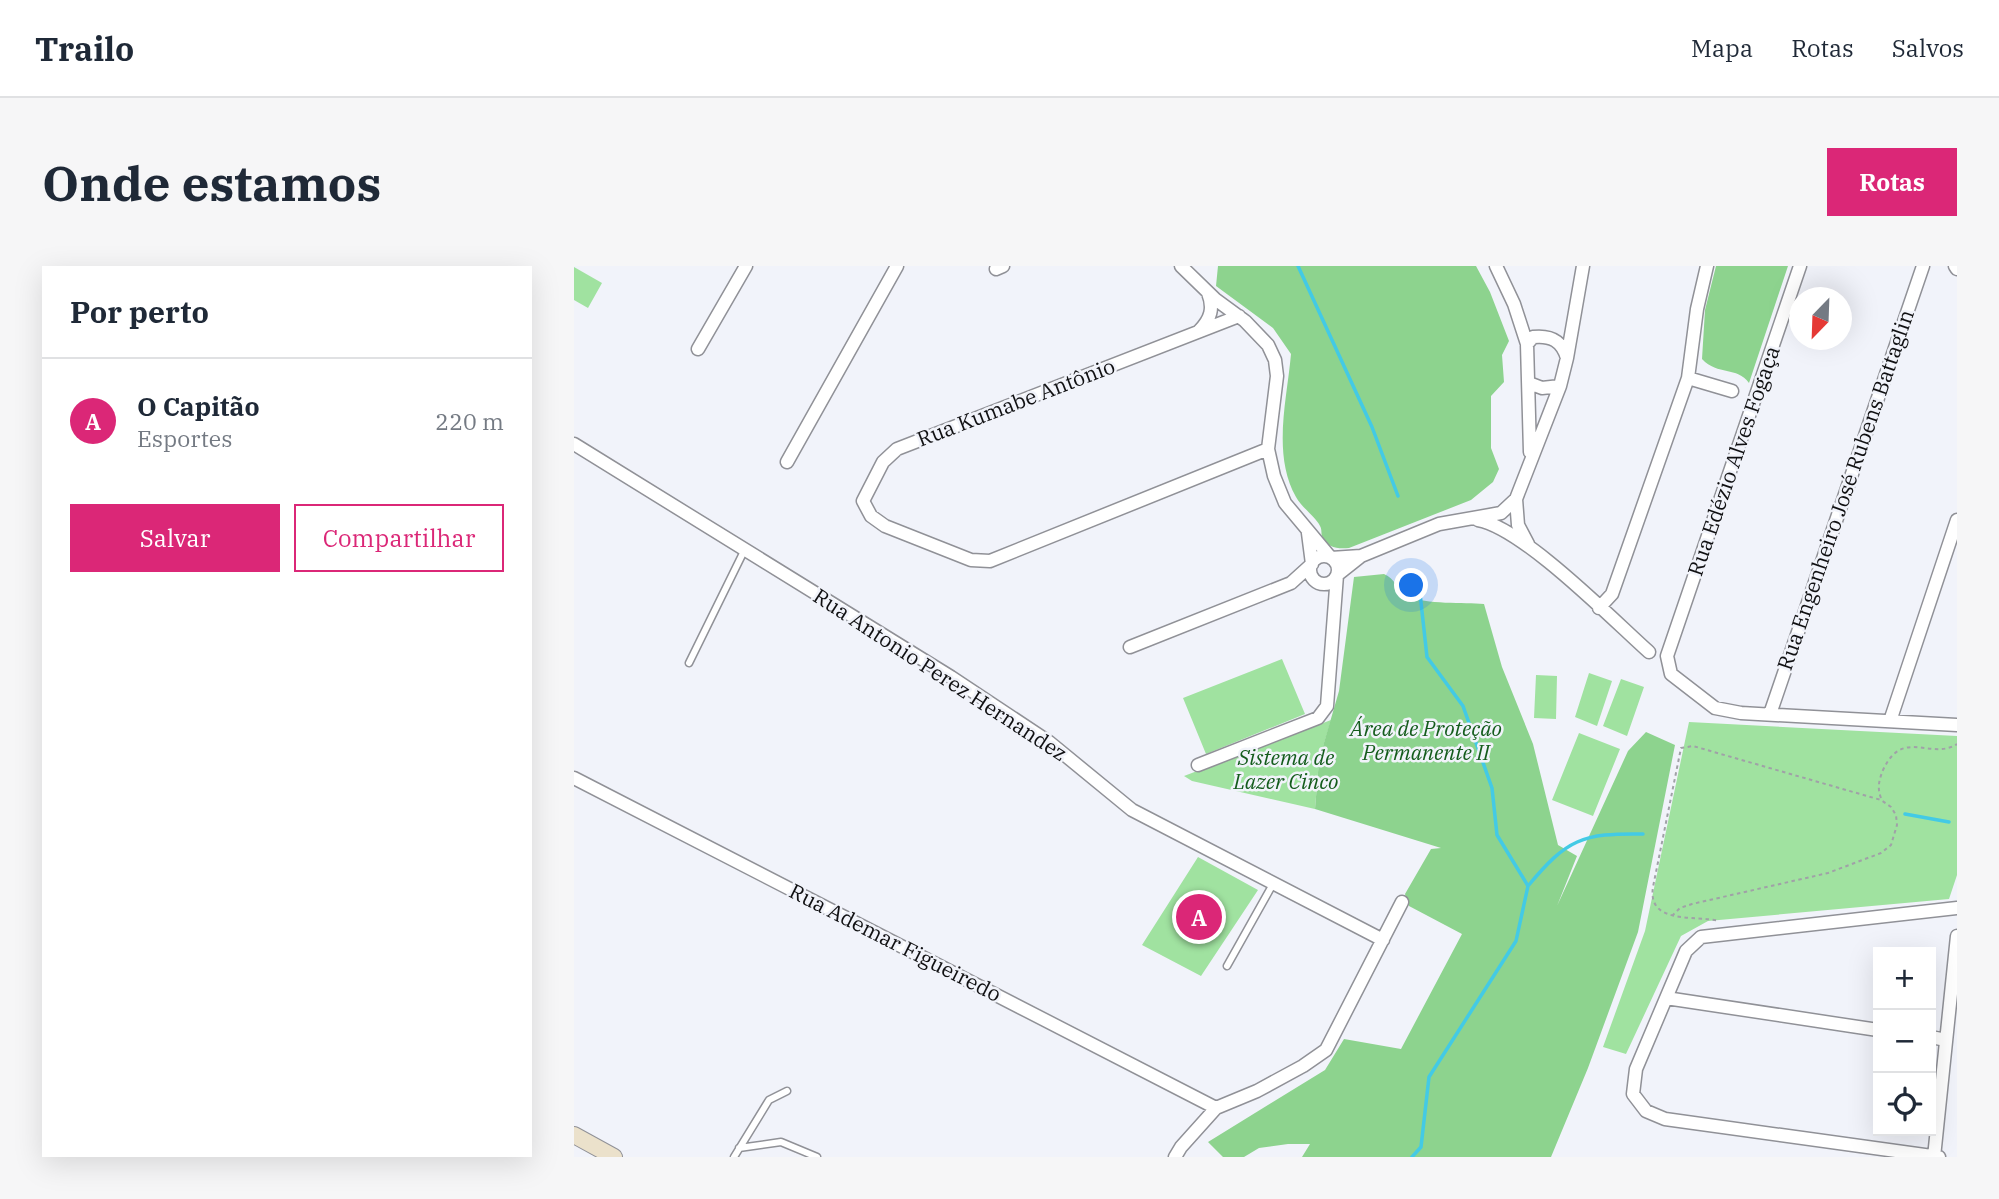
<!DOCTYPE html>
<html lang="pt">
<head>
<meta charset="utf-8">
<style>
  :root { --surface:#fff; --page:#f6f6f7; --text:#1f2937; --muted:#747a83; --line:#e0e1e3; --accent:#db2777 }
  body { margin:0; font-family:"IBM Plex Serif",serif; background:var(--page); color:var(--text) }
  .controls { position:absolute; right:21px; bottom:21px; display:grid; overflow:hidden; border-radius:0px; box-shadow:0 7px 28px #0002 }
  .controls button { width:63px; height:63px; display:grid; place-items:center; padding:0; border:0; border-bottom:2px solid var(--line); background:var(--surface); color:var(--text); font:35px sans-serif }
  .compass { position:absolute; left:1215px; top:21px; width:63px; height:63px; border-radius:50%; background:var(--surface); box-shadow:0 7px 28px #0002; rotate:203deg }
  .you { position:absolute; left:838px; top:320px; width:24px; height:24px; margin:-18px; border:5px solid #fff; border-radius:50%; background:#1a73e8; box-shadow:0 0 0 10px #1a73e833 }
  .badge { display:grid; place-items:center; width:46px; height:46px; border-radius:50%; background:var(--accent); color:#fff; font-size:23px; font-weight:700 }
  .pin { position:absolute; translate:-50% -50%; border:4px solid #fff; box-shadow:0 2px 7px #0006 }
  .list { margin:0; padding:0; list-style:none }
  h2 { display:flex; justify-content:space-between; align-items:center; height:91px; margin:0; padding:0 28px; font-size:30px }
  h2 small { font-size:23px; font-weight:400; color:var(--muted) }
  .list li { display:grid; grid-template-columns:46px 1fr auto; gap:21px; align-items:center; box-sizing:border-box; height:126px; padding:0 28px; border-top:2px solid var(--line) }
  .list b { display:block; font-size:26px; white-space:nowrap }
  .list p { margin:0; font-size:23px; white-space:nowrap; color:var(--muted) }
  .list em { font-size:23px; font-style:normal; color:var(--muted) }
  .actions { display:flex; gap:14px; padding:21px 28px }
  .actions a { flex:1; padding:16px 0; border:2px solid var(--accent); border-radius:0px; text-align:center; font-size:24px; color:var(--accent) }
  .actions .main { background:var(--accent); color:#fff }
  .icon { flex:none; width:38px; height:38px; fill:none; stroke:currentColor; stroke-width:2; stroke-linecap:round; stroke-linejoin:round }
  .map { position:relative; flex:none; width:1383px; height:891px; overflow:hidden; border-radius:0px }
  header { display:flex; align-items:center; gap:42px; box-sizing:border-box; height:98px; padding:0 35px; background:var(--surface); border-bottom:2px solid var(--line) }
  header strong { font-size:33px }
  nav { display:flex; gap:38px; margin-inline-start:auto; font-size:24px }
  .intro { display:flex; align-items:center; justify-content:space-between; box-sizing:border-box; height:168px; padding:0 42px }
  h1 { margin:0; font-size:49px }
  .button { padding:18px 32px; border-radius:0px; background:var(--accent); color:#fff; font-size:24px; font-weight:700 }
  main { display:flex; gap:42px; padding:0 42px }
  aside { flex:1; background:var(--surface); border-radius:0px; box-shadow:0 7px 28px #0002 }
  .map>svg:first-child { display:block }
  .green { fill:#a0e2a0 }
  .forest { fill:#8dd38e }
  .lines { fill:none; stroke-linecap:round; stroke-linejoin:round }
  .stream { stroke:#43cae5; stroke-width:3.5 }
  .service-casing { stroke:#909197; stroke-width:9 }
  .minor-casing { stroke:#909197; stroke-width:15 }
  .secondary-casing { stroke:#909197; stroke-width:18 }
  .path { stroke:#a0a1a7; stroke-width:2; stroke-dasharray:3.5 3.5; stroke-linecap:butt }
  .service { stroke:#fff; stroke-width:6 }
  .minor { stroke:#fff; stroke-width:12 }
  .secondary { stroke:#ebe1cb; stroke-width:16 }
  .labels { text-anchor:middle; stroke-width:5; stroke-linejoin:round; paint-order:stroke }
  .street-label { font-size:21px; fill:#101012; stroke:#f1f3fa }
  .park-label { font-size:21px; font-style:italic; fill:#145c1c; stroke:#f1f3fa }
</style>
</head>
<body>
<header>
<strong>Trailo</strong>
<nav><a>Mapa</a><a>Rotas</a><a>Salvos</a></nav>
</header>
<div class="intro"><h1>Onde estamos</h1><a class="button">Rotas</a></div>
<main>
<aside>
<h2>Por perto<small></small></h2>
<ul class="list">
<li><span class="badge">A</span><div><b>O Capitão</b><p>Esportes</p></div><em>220 m</em></li>
</ul>
<div class="actions"><a class="main">Salvar</a><a>Compartilhar</a></div>
</aside>
<div class="map">
<svg width="1383" height="891" viewBox="0 0 1383 891">
  <rect width="100%" height="100%" fill="#f1f3fa"/>
  <path class="green" d="M0 1 28 17 14 42 0 34Z
    M708 393 731 448 632 488 609 432Z
    M1015 407 1038 415 1023 460 1001 451Z
    M962 409 983 410 982 453 960 452Z
    M1047 413 1070 421 1053 470 1029 460Z
    M757 454 745 494 741 543 618 515 610 510Z
    M1115 456 1383 470V609L1375 633 1134 655 1107 670 1052 788 1029 781 1071 665Z
    M1005 467 1046 483 1019 550 978 534Z
    M624 591 684 624 627 710 568 679Z"/>
  <path class="forest" d="M644 0H902L916 26 935 75 928 89 930 116 917 130V182L925 203 919 216 897 234 775 282C764 283 752 282 748 270 747 267 748 263 746 260 742 251 728 242 722 231 698 188 713 134 717 88L699 62 642 20Z
    M1142 0H1214L1175 117C1163 100 1144 110 1128 93L1131 44Z
    M810 308C821 312 824 325 834 330 852 339 890 336 910 338L928 401 959 478 984 579 1003 590 983 640 1054 485 1072 466 1101 479 1064 666 1014 802 977 891H728L736 878H714L685 882 670 891H649L634 876 751 804 770 773 827 783 888 668 835 640 831 628 857 583 867 582 741 543 745 494 765 425 780 311Z"/>
  <g class="lines">
    <path class="stream" d="M724 0 798 161 824 230
      M1331 548 1375 556
      M954 620C993 573 1008 567 1069 568
      M838 891 847 881 855 811 942 675 954 620 923 569 918 522 889 440 853 391 844 309"/>
    <g class="service-casing">
      <path id="service" d="M115 397 171 283
        M653 700 699 618
        M165 882 207 876 243 891
        M160 891 195 834 213 825"/>
    </g>
    <g class="minor-casing">
      <path id="minor" d="M607 0 641 33 671 55 694 79 701 94 703 110 694 183 700 210 711 237 757 292 787 290
        M922 0 940 38 953 78 956 186
        M1226 0 1093 390 1097 408 1141 442 1167 447 1383 459
        M1381 0 1383 3
        M422 3 429 0
        M665 50 323 183 309 196 289 235 297 250 311 260 397 294 416 295 694 183
        M625 65C637 53 640 42 634 27
        M953 78 959 71C977 69 988 75 993 92
        M124 83 172 0
        M1114 112 1158 125
        M955 117 968 122 986 120
        M0 178 377 411 475 476 558 544 809 674
        M213 196 323 0
        M942 233 944 259 954 278
        M904 254C949 262 1038 353 1075 386
        M736 304a14 14 0 1 1 28 0a14 14 0 1 1-28 0Z
        M1025 342 1038 328 1114 112 1123 43 1133 0
        M556 381 717 317 738 298 734 267
        M1196 448 1349 0
        M1316 455 1383 254
        M624 499 744 452 753 440 763 309 787 290 865 258 927 247 942 233 986 120 993 92 1009 0
        M0 512 642 842
        M1092 732 1304 764
        M1357 771 1372 774
        M601 891 607 881 642 842 683 825 729 800 752 784 828 636
        M1360 891 1383 670
        M1365 891 1091 853 1072 845 1059 828 1062 803 1112 685 1127 671 1383 642"/>
    </g>
    <g class="secondary-casing">
      <path id="secondary" d="M0 869 40 891"/>
    </g>
    <path class="path" d="M1307 532C1303 522 1305 514 1309 504 1329 461 1357 495 1383 478
      M1098 650 1106 642 1118 638 1254 607 1307 587 1317 579 1323 559 1322 549 1317 541 1307 534 1119 480 1107 482 1079 621C1073 659 1122 649 1145 655"/>
    <use href="#service" class="service"/>
    <use href="#minor" class="minor"/>
    <use href="#secondary" class="secondary"/>
  </g>
  <g class="labels">
    <g class="street-label">
      <text transform="translate(442 137) rotate(-21)" y="7">Rua Kumabe Antônio</text>
      <text transform="translate(1160 195) rotate(-71)" y="7">Rua Edézio Alves Fogaça</text>
      <text transform="translate(1272 224) rotate(-71)" y="7">Rua Engenheiro José Rubens Battaglin</text>
      <text transform="translate(366 409) rotate(33)" y="7">Rua Antonio Perez Hernandez</text>
      <text transform="translate(321 677) rotate(27)" y="7">Rua Ademar Figueiredo</text>
    </g>
    <g class="park-label">
      <text x="852" y="470">Área de Proteção<tspan x="852" dy="24">Permanente II</tspan></text>
      <text x="712" y="499">Sistema de<tspan x="712" dy="24">Lazer Cinco</tspan></text>
    </g>
  </g>
</svg>
<div class="controls">
<button>+</button>
<button>−</button>
<button><svg class="icon" aria-label="locate" viewBox="0 0 24 24"><circle cx="12" cy="12" r="6"/><path d="M12 2v4M12 18v4M2 12h4M18 12h4"/></svg></button>
</div>
<svg class="compass" viewBox="-18 -18 36 36"><path d="M0-13l5 13h-10z" fill="#e53935"/><path d="M0 13l5-13h-10z" fill="#747a83"/></svg>
<div class="you"></div>
<div class="pin badge" style="left:625px;top:651px">A</div>
</div>
</main>
</body>
</html>
